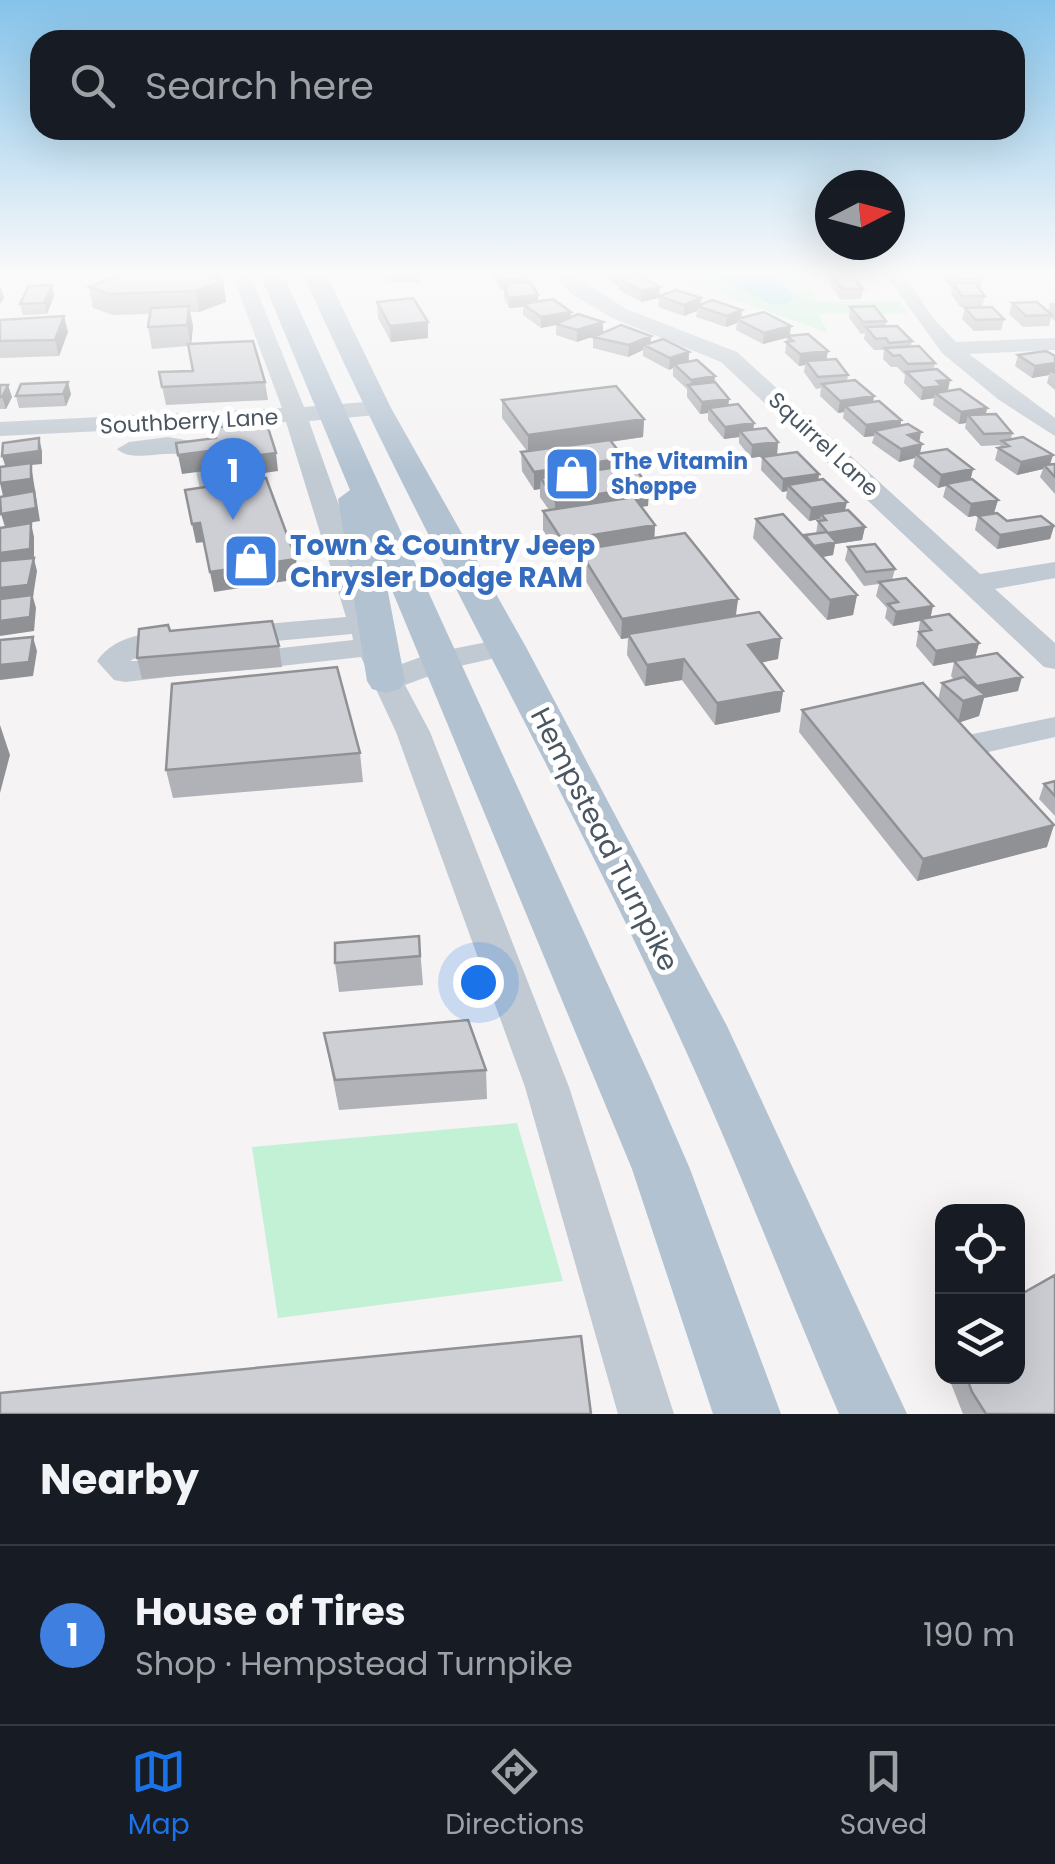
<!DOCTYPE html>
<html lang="en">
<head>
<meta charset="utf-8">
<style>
  :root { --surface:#171b24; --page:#20242c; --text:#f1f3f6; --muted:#9ea1a6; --line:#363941; --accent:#1a73e8 }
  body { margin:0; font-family:Poppins,sans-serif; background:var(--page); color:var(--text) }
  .controls { position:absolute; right:30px; bottom:30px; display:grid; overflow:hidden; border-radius:20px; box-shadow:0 10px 40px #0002 }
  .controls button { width:90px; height:90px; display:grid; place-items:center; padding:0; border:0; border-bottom:2px solid var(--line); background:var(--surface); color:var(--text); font:50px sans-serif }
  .compass { position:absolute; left:815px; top:170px; width:90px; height:90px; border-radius:50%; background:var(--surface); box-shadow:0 10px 40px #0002; rotate:84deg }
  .you { position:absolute; left:478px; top:982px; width:35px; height:35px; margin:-25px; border:8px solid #fff; border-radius:50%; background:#1a73e8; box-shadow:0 0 0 15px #1a73e833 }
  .badge { display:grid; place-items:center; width:65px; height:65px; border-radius:50%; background:var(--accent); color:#fff; font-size:32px; font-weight:700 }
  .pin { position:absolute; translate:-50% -82px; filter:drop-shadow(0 2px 5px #0008) }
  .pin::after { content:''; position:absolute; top:52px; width:35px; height:30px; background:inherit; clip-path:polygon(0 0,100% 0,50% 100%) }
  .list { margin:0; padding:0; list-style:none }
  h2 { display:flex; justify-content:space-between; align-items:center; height:130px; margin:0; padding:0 40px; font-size:42px }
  h2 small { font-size:32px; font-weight:400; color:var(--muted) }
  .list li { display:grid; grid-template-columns:65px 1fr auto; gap:30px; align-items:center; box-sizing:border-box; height:180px; padding:0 40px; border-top:2px solid var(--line) }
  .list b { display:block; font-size:38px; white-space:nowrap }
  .list p { margin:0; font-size:32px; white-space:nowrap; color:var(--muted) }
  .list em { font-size:32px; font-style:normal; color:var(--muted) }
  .icon { flex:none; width:55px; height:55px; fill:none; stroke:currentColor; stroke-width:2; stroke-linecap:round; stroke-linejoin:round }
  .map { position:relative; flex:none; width:1055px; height:1414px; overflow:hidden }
  .search { position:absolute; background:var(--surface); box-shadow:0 10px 40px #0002; left:30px; right:30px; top:30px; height:110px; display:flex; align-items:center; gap:25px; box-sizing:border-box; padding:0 35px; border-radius:30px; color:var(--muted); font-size:38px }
  .sheet { height:310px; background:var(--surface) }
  nav { display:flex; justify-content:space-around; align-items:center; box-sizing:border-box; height:140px; border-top:2px solid var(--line); background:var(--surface); font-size:28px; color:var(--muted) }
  nav a { display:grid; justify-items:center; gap:5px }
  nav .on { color:var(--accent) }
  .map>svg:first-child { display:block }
  .green { fill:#c3f1d5 }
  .water { fill:#90daee }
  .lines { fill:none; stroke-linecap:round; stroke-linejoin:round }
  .minor { fill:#c1cad2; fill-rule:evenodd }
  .major { fill:#b3c2d1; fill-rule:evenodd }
  .wall { fill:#b0b2b7 }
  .shaded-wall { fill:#909195 }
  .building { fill:#cdcfd5; stroke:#909195; stroke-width:2.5 }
  .labels { text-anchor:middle; stroke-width:10; stroke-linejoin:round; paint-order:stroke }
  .far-street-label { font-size:22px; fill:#4a5661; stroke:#fff }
  .far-shop-label { font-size:22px; font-weight:bold; fill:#366cbe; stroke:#fff; text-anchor:start }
  .shop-label { font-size:28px; font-weight:bold; fill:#366cbe; stroke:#fff; text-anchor:start }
  .street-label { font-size:28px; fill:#4a5661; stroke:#fff }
</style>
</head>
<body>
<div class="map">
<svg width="1055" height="1414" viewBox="0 0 1055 1414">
  <rect width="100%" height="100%" fill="#f5f3f3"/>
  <path class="green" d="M662 274H806L816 301H900L907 314H819L828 333Z
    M517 1123 563 1281 278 1318 252 1147Z"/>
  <path class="water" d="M774 274 794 297 789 303 772 305 716 276Z"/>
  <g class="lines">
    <path class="minor" d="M232 274H250L304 407 377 401 388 408 377 415 309 421 396 666 432 653 507 638 518 641 522 647 518 653 451 668 405 685 430 732 569 1087 674 1414H618L525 1087 396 732 361 657 236 671 225 669 220 662 225 655 236 653 353 640 352 634 231 645 220 642 216 636 220 630 231 627 346 617 286 422 0 436V422L282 408Z
      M553 274H573L626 309 737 352 980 574 1055 562V578L995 589 1055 643V669L1044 667 721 362 612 318 572 294Z
      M885 274H903L934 319 956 342 1055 338V350L969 354 1055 418V436L999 400 942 353Z
      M168 437 196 442 214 450 224 493 220 498H202L193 458C170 446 134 465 117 449L129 442Z
      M182 631 193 634 197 640 193 646 146 652 130 661 193 660 198 667 193 674 125 682 114 680 97 661C117 633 150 633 182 631Z
      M1055 717V737L975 755 963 752 958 744 963 736Z"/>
    <path class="major" d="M260 274H283L651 1079 690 1169 781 1414H713L632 1169 384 571 405 681 400 689 386 693 372 689 367 681 338 499 350 490Z
      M303 274H326L391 408 526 647 727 1026 907 1414H839C784 1285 733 1152 674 1025 557 771 417 529 303 274Z"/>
  </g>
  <path class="wall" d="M114 274H222L226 302 199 312H190L193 326 191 344 265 382 268 400 166 405 159 372 193 371 188 346 152 349 148 327 150 314 113 315 93 308 89 287 115 278Z
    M384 274H421V283L388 282Z
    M492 274H526L528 282 538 295V302L603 333 651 336 650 343 689 352V362L714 382 728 405 754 429 778 442 777 454 751 458 739 443V437L724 439 708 420V413L700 414 687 397V389L673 376V368L669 370 643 356V350L628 357 593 348V337L601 334 577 342 556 335V325L541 328 523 315V307L509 308 504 298V290H501L492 278Z
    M604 274H646V280L660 287 659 296 701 298V304L741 318 791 326 790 336 848 375 847 381 874 396 873 402 901 420V425L922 444 920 453 973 469 970 480 998 500 994 513 968 517 943 497 946 486 938 488 913 467 915 458 899 462 872 443 874 436 864 437 843 418 844 412 838 413 820 396 821 388 816 389 804 372 805 365 799 366 785 353 787 338 763 344 736 330 737 323 726 327 696 317 697 311 684 316 658 307 659 298 641 302 618 289 619 285H615Z
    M824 274H852L863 289 861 299 841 300 831 286V283H830Z
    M943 274H978L982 278 980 289 985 296 982 307H960L951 294 952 288 943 278Z
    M52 285 54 296 47 314 23 315 20 304Z
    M377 302 428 338 391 342 378 318Z
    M1012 303 1048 312 1050 303H1055V321L1051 318 1049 326 1023 327 1009 314Z
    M850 307 886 321V326L912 341 911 346 935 363 934 369 950 380 948 391 987 408 986 414 1012 433 1011 440 1053 455 1050 464H1055V494L1040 477 1043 469 1017 475 995 460 998 448 1001 445 981 446 965 428 966 423 959 424 933 405 934 398 921 400 904 383 905 375 897 367H891L883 359 884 350H874L864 339 865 333 861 334 849 318Z
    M965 308 1004 319 1001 330 974 331 962 319Z
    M0 320 68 332 59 356 0 358Z
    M1018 355 1055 356V390L1047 383 1049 375 1032 378 1015 366Z
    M0 385 12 397 6 409H0Z
    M71 394 66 406 19 408 16 396Z
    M502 400 644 419 643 437 611 442 624 466 649 486 648 506H641L655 525 654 538 738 599 736 616 778 659 762 662 783 691 780 712 715 725 682 680 645 686 627 655 628 638 621 639 579 570V557L561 559 543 530V511L549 510 540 497V489L534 490 522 471 521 452 527 451 502 418Z
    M762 457 819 474 818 480 845 510 865 527 862 540 835 544 833 555 823 557 857 595 853 615 827 620 753 538 756 519 804 537 816 534 818 521 820 519 809 521 786 498 787 491 782 492 761 470Z
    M978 516 1007 521 1054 526 1050 539 997 549 975 530Z
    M848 547 895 569 892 580 930 617 979 643 975 657 1018 691 984 698 979 716 959 722 1047 847 917 881 799 732 802 710 938 700 942 683 954 680 951 676 954 662 933 666 916 646 920 621 893 626 885 618 887 608 876 596 879 584 864 586 845 560Z
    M170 631 279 646 282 667 142 679 137 658Z
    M360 753 363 782 173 798 166 770Z
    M1055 781V816L1039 799 1044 784Z
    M419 936 423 985 339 992 335 963Z
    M324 1033 486 1070 487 1099 339 1110Z
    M942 1320V1364L939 1356Z
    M948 1376H1018L1055 1414H963Z"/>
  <path class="shaded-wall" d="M646 274V282L619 279V285H615V275Z
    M528 277V288L506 284V290H501L500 280Z
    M223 281 226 302 199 312 196 291Z
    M52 285 54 296 47 314 44 303Z
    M1 287 4 298 0 304V288Z
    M660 287 659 298 641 302V291Z
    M538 295V306L523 304V307L509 308V298Z
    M701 298 700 307 697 306V311L684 316V305Z
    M189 306 193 326 191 346 187 325Z
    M742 310 741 321 737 319V323L726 327 727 316Z
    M571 312V323L556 324V325L541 328V317Z
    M64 316 68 332 59 356 55 340Z
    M428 322V338L391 342 390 326Z
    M603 322V333L577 342V330Z
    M791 326 789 337 763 344 764 333Z
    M651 336 650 347 644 345 643 350 628 357 629 345Z
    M828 351 826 362 806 361 805 365 799 366 800 354Z
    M689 352 688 364H674L673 368 669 370 670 358Z
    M1055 363V374L1050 372 1049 375 1032 378 1035 366Z
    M715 376 714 387 691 388V380Z
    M950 380 947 392 935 393 934 398 921 400 923 388 937 381Z
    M68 382 71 394 66 406 63 394Z
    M8 385 12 397 6 409 2 397Z
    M874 396 872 408 845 406 844 412 838 413 840 401Z
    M729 399 728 411 709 408 708 413 700 414 702 402Z
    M987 408 984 421 968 415 966 423 959 424 961 412Z
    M644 419 643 437 528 453V435Z
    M901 420 899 433 874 431V436L864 437 866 425Z
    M754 423 753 435 740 431 739 437 724 439 725 427Z
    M921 432 919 444 908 435Z
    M39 438 42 451V464L31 465 40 521 5 527 1 514 3 496 0 483 6 468 2 456Z
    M778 442 777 454 751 458 752 445Z
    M922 444 919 457 916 454 915 458 899 462 901 449Z
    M217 450 220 469 182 474 178 455Z
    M276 453 278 471 222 479 219 460Z
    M1053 455 1049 467 1044 465 1043 469 1017 475 1021 462Z
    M624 458 623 477 541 478 540 489 534 490V472Z
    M973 469 970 482 946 484V486L938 488 941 475Z
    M819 474 817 487 788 485 787 491 782 492 783 479Z
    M649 486 648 506 555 520V501Z
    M998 500 994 513 968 517 971 504Z
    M847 502 844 515 821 514 820 519 809 521 811 508Z
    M31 523 34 537V559L37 571 33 597 36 608 34 631 0 636V553Z
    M200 523 204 542 196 543 192 524Z
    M655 525 654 544 579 550V557L561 559 562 540Z
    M1054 526 1050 539 997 549 1000 535Z
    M865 527 862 540 835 544 833 555 812 559 814 546 828 533Z
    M296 559 299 579 214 592 210 572Z
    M857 595 853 615 827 620 830 600Z
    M738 599 735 619 628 634V638L621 639 622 619Z
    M933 606 930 620 921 619 920 621 893 626 896 612Z
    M33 637 37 651 33 676 0 680V665Z
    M781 638 778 659 745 666 748 645Z
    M979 643 975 658 933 666 936 651Z
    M684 659 682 680 645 686 647 665Z
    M1022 677 1018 691 984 698 979 716 958 723 963 701 974 698 977 686Z
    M783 691 780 712 715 725 717 703Z
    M0 725 10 755 0 793Z
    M1054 825 1047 847 917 881 923 859Z"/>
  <path class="building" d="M123 274H201L223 281 196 291 109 294 89 287Z
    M497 274H526L528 277 500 280Z
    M951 274H978L982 278 956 279Z
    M637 275 660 287 641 291 619 279Z
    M852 275 863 289H842L832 276Z
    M530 282 538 295 509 298 504 288 508 287 506 284Z
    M953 283H975L985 296H962Z
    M52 285 44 303 20 304 29 286Z
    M676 290 701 298 684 305 659 296Z
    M413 298 428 322 390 326 377 302Z
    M553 299 571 312 541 317 523 304Z
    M712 300 742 310 727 316 697 306Z
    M1037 302 1052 315 1026 316 1012 303Z
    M189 306 187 325 148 327 151 308Z
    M874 306 886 321 863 322 850 307Z
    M992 307 1004 319 976 320 965 308Z
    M764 312 791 326 764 333 737 319Z
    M578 314 603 322 577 330 556 324Z
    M64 316 55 340 0 341V320Z
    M621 325 651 336 629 345 593 337Z
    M897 326 912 341 889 343 886 338 876 339 866 327Z
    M808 334 828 351 800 354 786 342 793 341 787 336Z
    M663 339 689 352 670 358 644 345Z
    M253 341 265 382 162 387 159 372 193 371 188 344Z
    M919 346 935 363 908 364 900 355 893 356 885 348Z
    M1046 351 1055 356V363L1035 366 1018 355Z
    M836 359 848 375 818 377 806 361Z
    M697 360 715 376 691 380 674 364Z
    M937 369 950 380 937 381 942 386 923 388 906 372Z
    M855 380 874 396 840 401 822 384Z
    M68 382 63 394 16 396 21 384Z
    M715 382 729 399 702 402 688 385Z
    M0 385H8L2 397H0Z
    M616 386 644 419 528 435 502 400Z
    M960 389 987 408 961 412 935 393Z
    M879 401 901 420 866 425 845 406Z
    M738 404 754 423 725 427 709 408Z
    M996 414 1012 433 984 434 968 415Z
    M266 421 276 453 219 460 217 450 178 455 176 443 216 438 213 428Z
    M908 424 921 432 908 435 922 444 901 449 874 431Z
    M766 428 778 442 752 445 740 431Z
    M1023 437 1053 455 1021 462 998 448 1009 446 1002 441Z
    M39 438V451L2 456 3 443Z
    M610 440 624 458 534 472 521 452Z
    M947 449 973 469 941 475 916 454Z
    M797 452 819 474 783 479 762 457Z
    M31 463V479L0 483V467Z
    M1055 464V477L1044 465Z
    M632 465 649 486 555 501 541 478Z
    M266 478 296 559 210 572 200 523 192 524 185 490Z
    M823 479 847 502 811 508 788 485Z
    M972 479 998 500 971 504 946 484Z
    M34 491 36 508 1 514 0 497Z
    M634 497 655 525 562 540 543 511Z
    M848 510 865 527 828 533 818 521 826 520 821 514Z
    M997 513 1007 521 1041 516 1054 526 1000 535 978 516Z
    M783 514 857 595 830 600 756 519Z
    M31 523 30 549 0 553V528Z
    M827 532 836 542 814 546 805 535Z
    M685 533 738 599 622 619 579 550Z
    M875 544 895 569 866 572 848 547Z
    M34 558 28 585 0 588V561Z
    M906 578 933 606 896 612 888 604 898 602 879 582Z
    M32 595 30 617 0 621V599Z
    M759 612 781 638 748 645 783 691 717 703 684 659 647 665 628 634Z
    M949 614 979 643 936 651 919 632 931 630 921 619Z
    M272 621 279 646 137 658 139 629 168 625 170 631Z
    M33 637 29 662 0 665V640Z
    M997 653 1022 677 977 686 954 661Z
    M337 667 360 753 166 770 172 684Z
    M964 677 985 695 963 701 942 683Z
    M923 683 1054 825 923 859 802 710Z
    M1055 781V796L1044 784Z
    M419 936 420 956 335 963V943Z
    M468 1020 486 1070 335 1080 324 1033Z
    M1055 1275V1414H986L972 1392 966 1376H1018V1296Z
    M581 1336 591 1414H0V1393Z"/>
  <linearGradient id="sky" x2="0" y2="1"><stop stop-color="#85c3ea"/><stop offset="0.58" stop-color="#fafafa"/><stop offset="1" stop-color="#fafafa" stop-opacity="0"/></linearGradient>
  <rect width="1055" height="472" fill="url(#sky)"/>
  <defs>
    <g id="shop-square" transform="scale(2.875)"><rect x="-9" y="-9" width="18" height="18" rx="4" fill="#3f7fe0" stroke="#fff"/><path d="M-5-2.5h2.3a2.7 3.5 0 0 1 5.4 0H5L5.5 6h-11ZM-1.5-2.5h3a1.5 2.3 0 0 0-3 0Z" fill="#fff"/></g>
  </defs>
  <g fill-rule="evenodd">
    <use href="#shop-square" x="572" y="474"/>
    <use href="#shop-square" x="251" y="561"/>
  </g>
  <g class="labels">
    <g class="far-street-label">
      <text transform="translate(189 421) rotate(-3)" y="8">Southberry Lane</text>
      <text transform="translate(824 444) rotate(43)" y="8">Squirrel Lane</text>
    </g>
    <g class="far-shop-label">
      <text x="611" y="469">The Vitamin<tspan x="611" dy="25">Shoppe</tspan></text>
    </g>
    <g class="shop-label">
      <text x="290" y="555">Town &amp; Country Jeep<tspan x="290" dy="32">Chrysler Dodge RAM</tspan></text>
    </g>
    <g class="street-label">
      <text transform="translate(605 839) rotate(63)" y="10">Hempstead Turnpike</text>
    </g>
  </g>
</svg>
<div class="controls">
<button><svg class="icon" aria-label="locate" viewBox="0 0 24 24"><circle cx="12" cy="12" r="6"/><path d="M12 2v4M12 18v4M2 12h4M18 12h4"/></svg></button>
<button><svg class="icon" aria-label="layers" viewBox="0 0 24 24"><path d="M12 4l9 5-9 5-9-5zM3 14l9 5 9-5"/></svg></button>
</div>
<svg class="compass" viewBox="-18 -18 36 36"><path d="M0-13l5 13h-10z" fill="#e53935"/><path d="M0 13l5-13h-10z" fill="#9ea1a6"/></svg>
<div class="you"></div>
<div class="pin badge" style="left:233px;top:520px;background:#3f7fe0">1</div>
<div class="search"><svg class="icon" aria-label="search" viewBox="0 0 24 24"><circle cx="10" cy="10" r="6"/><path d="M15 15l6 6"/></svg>Search here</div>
</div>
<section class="sheet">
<h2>Nearby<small></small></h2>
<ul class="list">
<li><span class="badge" style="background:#3f7fe0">1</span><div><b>House of Tires</b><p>Shop · Hempstead Turnpike</p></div><em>190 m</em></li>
</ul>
</section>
<nav>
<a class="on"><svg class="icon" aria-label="map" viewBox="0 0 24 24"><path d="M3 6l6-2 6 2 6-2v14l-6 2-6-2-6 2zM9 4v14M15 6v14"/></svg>Map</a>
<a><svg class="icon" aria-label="directions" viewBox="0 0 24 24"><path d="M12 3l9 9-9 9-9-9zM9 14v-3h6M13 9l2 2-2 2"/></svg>Directions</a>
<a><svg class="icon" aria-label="saved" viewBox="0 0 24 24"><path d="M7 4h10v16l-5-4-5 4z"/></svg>Saved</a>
</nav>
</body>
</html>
